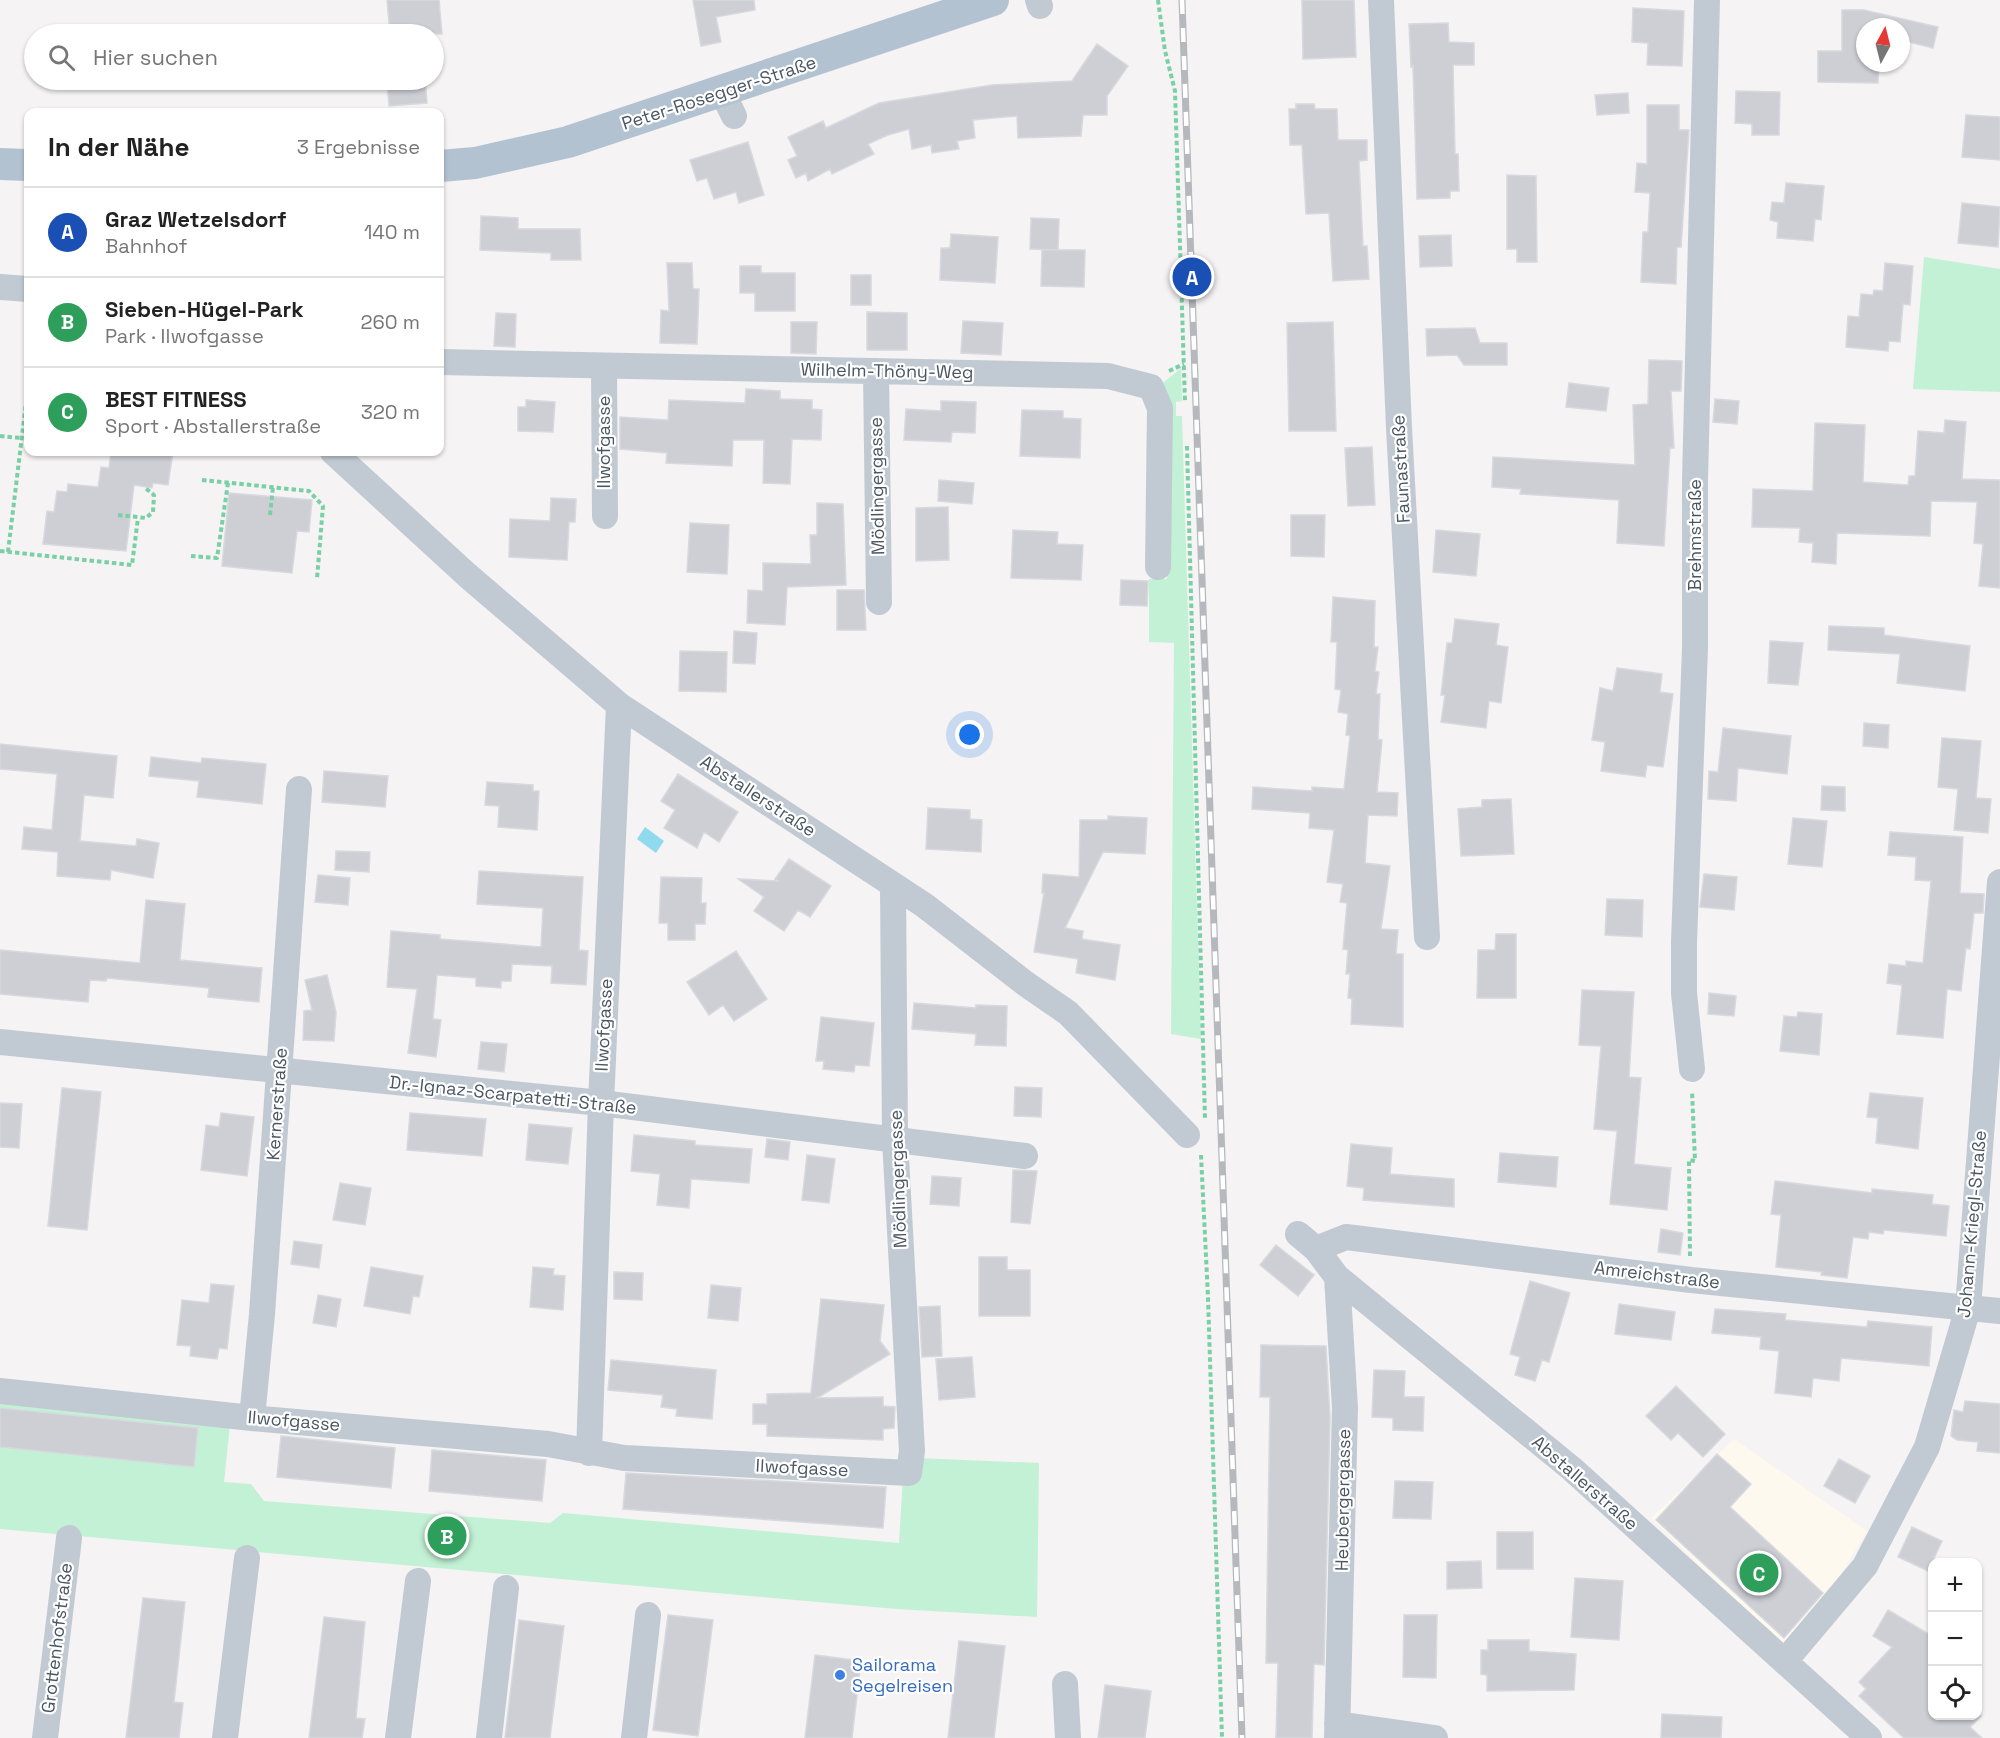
<!DOCTYPE html>
<html lang="de">
<head>
<meta charset="utf-8">
<style>
  :root { --surface:#fff; --page:#f2f2f2; --text:#222; --muted:#767676; --line:#e0e0e0; --accent:#1a73e8 }
  body { margin:0; font-family:"Space Grotesk",sans-serif; background:var(--page); color:var(--text) }
  .controls { position:absolute; right:18px; bottom:18px; display:grid; overflow:hidden; border-radius:12px; box-shadow:0 2px 4px #0004 }
  .controls button { width:54px; height:54px; display:grid; place-items:center; padding:0; border:0; border-bottom:2px solid var(--line); background:var(--surface); color:var(--text); font:30px sans-serif }
  .compass { position:absolute; left:1856px; top:18px; width:54px; height:54px; border-radius:50%; background:var(--surface); box-shadow:0 2px 4px #0004; rotate:7deg }
  .you { position:absolute; left:970px; top:735px; width:21px; height:21px; margin:-15px; border:4px solid #fff; border-radius:50%; background:#1a73e8; box-shadow:0 0 0 9px #1a73e833 }
  .badge { display:grid; place-items:center; width:39px; height:39px; border-radius:50%; background:var(--accent); color:#fff; font-size:20px; font-weight:700 }
  .pin { position:absolute; translate:-50% -50%; border:3px solid #fff; box-shadow:0 2px 6px #0006 }
  .list { margin:0; padding:0; list-style:none }
  h2 { display:flex; justify-content:space-between; align-items:center; height:78px; margin:0; padding:0 24px; font-size:26px }
  h2 small { font-size:20px; font-weight:400; color:var(--muted) }
  .list li { display:grid; grid-template-columns:39px 1fr auto; gap:18px; align-items:center; box-sizing:border-box; height:90px; padding:0 24px; border-top:2px solid var(--line) }
  .list b { display:block; font-size:22px; white-space:nowrap }
  .list p { margin:0; font-size:20px; white-space:nowrap; color:var(--muted) }
  .list em { font-size:20px; font-style:normal; color:var(--muted) }
  .icon { flex:none; width:33px; height:33px; fill:none; stroke:currentColor; stroke-width:2; stroke-linecap:round; stroke-linejoin:round }
  .map { position:relative; flex:none; width:2000px; height:1738px; overflow:hidden }
  .search { position:absolute; background:var(--surface); box-shadow:0 2px 4px #0004; left:24px; top:24px; width:420px; height:66px; display:flex; align-items:center; gap:15px; box-sizing:border-box; padding:0 21px; border-radius:33px; color:var(--muted); font-size:22px }
  .panel { position:absolute; background:var(--surface); box-shadow:0 2px 4px #0004; left:24px; top:108px; width:420px; height:348px; border-radius:12px }
  .map>svg:first-child { display:block }
  .commercial { fill:#fdf9ef }
  .green { fill:#c3f1d5 }
  .water { fill:#90daee }
  .building { fill:#cdcfd5; stroke:#d7d9de; stroke-width:1.5 }
  .lines { fill:none; stroke-linecap:round; stroke-linejoin:round }
  .path { stroke:#7ad0a6; stroke-width:4; stroke-dasharray:4.5 3; stroke-linecap:butt }
  .minor { stroke:#c1cad2; stroke-width:26 }
  .major { stroke:#b3c2d1; stroke-width:32 }
  .rail-casing { stroke:#b5b8bd; stroke-width:7 }
  .rail { stroke:#fff; stroke-width:4.5; stroke-dasharray:14; stroke-linecap:butt }
  .shop-dot { fill:#3f7fe0; stroke:#fff; stroke-width:2 }
  .labels { text-anchor:middle; stroke-width:4.5; stroke-linejoin:round; paint-order:stroke }
  .street-label { font-size:18px; fill:#4a5661; stroke:#fff }
  .shop-label { font-size:18px; fill:#366cbe; stroke:#fff; text-anchor:start }
</style>
</head>
<body>
<div class="map">
<svg width="2000" height="1738" viewBox="0 0 2000 1738">
  <rect width="100%" height="100%" fill="#f5f3f3"/>
  <path class="commercial" d="M1734 1439 1867 1531 1826 1600 1782 1646 1651 1518Z"/>
  <path class="green" d="M1924 257 2000 269V392L1913 389Z
    M1181 368 1182 401 1176 402V416H1182L1201 1039 1171 1034 1174 643 1149 642V579H1167L1166 499 1158 387Z
    M0 1379 232 1406 224 1482 251 1484 264 1501 550 1523 563 1513 899 1543 903 1477 917 1458 1039 1463 1037 1617 896 1609 0 1529Z"/>
  <path class="water" d="M645 827 664 841 656 853 637 839Z"/>
  <path class="building" d="M387 0H439L442 34H390Z
    M693 0H754L755 10 716 17 721 42 701 46Z
    M1302 0H1354L1356 57 1303 59Z
    M1633 8 1684 11 1682 66 1647 65 1648 43 1632 42Z
    M1842 10H1864L1938 27 1933 48 1901 40V27H1865V63H1879L1878 83 1818 82V51H1842Z
    M1448 23 1449 42 1474 43V65H1453L1455 154H1458L1459 191H1450V198L1417 199 1413 66 1411 67 1409 24Z
    M1097 44 1128 66 1107 96V115H1083L1081 136 1018 138 1017 116 993 118 973 120 975 138 957 141 959 149 932 153 931 145 912 149 909 129 888 135 868 144 874 154 832 174 830 169 808 181 806 173 796 178 788 160 797 156 788 137 823 121 826 128 879 103 992 85 1072 81Z
    M387 80H425L427 103 389 106Z
    M1736 91 1780 92 1779 135H1752V124L1735 123Z
    M1628 93 1629 113 1597 115 1595 95Z
    M1296 104H1314L1315 109H1337L1338 140H1367V160L1359 161 1363 246H1367L1369 279 1333 281 1329 213 1306 214 1302 145H1290L1289 109H1296Z
    M1647 105H1679V130H1689L1681 247H1677L1676 284 1641 282 1643 232H1648L1650 193 1635 192 1637 163 1647 164Z
    M1966 115 2000 117V160L1962 157Z
    M748 142 764 195 739 203 736 192 714 199 707 178 697 181 690 160Z
    M1507 175 1536 176 1537 262H1517V249H1507Z
    M1786 183 1824 186 1821 220 1815 219 1813 241 1777 238 1778 222 1770 220 1772 202 1784 203Z
    M1962 203 2000 207 1998 247 1958 243Z
    M481 216 518 218V229H580L581 260H551V253L480 250Z
    M1031 218 1059 219 1058 250 1030 249Z
    M951 234 998 237 995 283 940 280 941 248H950Z
    M1451 235 1452 266 1420 267 1419 236Z
    M1042 250H1085L1084 287 1041 286Z
    M667 263H692L693 289H699L697 344 660 343 661 310 669 311Z
    M1885 263 1913 266 1910 305 1903 304 1900 342 1889 341 1888 351 1846 347 1848 316 1859 317 1861 294 1873 295 1874 290 1883 291Z
    M740 266H761V273H795V311H755V293H740Z
    M851 275H871V305H851Z
    M867 312 907 313V350H867Z
    M496 313 516 314 515 347 494 346Z
    M963 321 1003 323 1001 355 961 353Z
    M791 322H817L816 354 791 353Z
    M1333 322 1336 431H1289L1287 323Z
    M1475 328 1480 343H1507V365H1464L1457 355 1427 356 1426 329Z
    M1649 360 1682 361 1681 391H1671L1674 448H1670L1664 546 1617 543 1619 500 1520 494 1521 489 1492 487 1493 457 1635 465 1633 405 1648 404Z
    M1569 383 1609 388 1606 411 1566 407Z
    M746 389 780 391V399L812 400V409L822 410 821 440 792 439 790 484 763 483 764 440H733L732 466 666 463 667 453 620 449V417L668 420 669 400 745 403Z
    M1715 399 1739 401 1737 424 1713 422Z
    M526 400 555 402 553 432 518 431V407H526Z
    M941 401 976 402 975 433 952 432 951 442 904 440 906 409 941 411Z
    M1022 410 1063 411V418L1081 419 1080 458 1020 456Z
    M1945 420 1966 422 1962 479 2000 480V588L1979 586 1983 544 1974 543 1977 502 1931 501 1930 536 1837 533 1836 564 1812 562 1813 543 1799 542 1800 528 1752 527 1753 489 1813 491 1815 423 1865 425 1863 482 1908 485 1909 476H1915L1918 431 1944 433Z
    M1372 447 1375 505 1348 506 1345 448Z
    M111 452H173L168 485 153 483 152 488 134 485 126 551 43 544 47 511 54 512 57 491 67 492 68 484 98 487 101 467 109 468Z
    M939 480 974 483 972 504 938 501Z
    M229 493 312 500 309 532 297 531 292 573 222 566Z
    M551 498 576 499 575 522H569L567 560 509 557 510 519 550 521Z
    M817 503 843 504 846 585 787 587 785 625 747 623 748 590 763 591V563L811 564 810 535H817Z
    M948 507 949 560 916 561V508Z
    M1291 515H1325L1324 557 1291 556Z
    M690 523 729 525 727 574 687 572Z
    M1013 530 1058 532 1057 544 1083 545 1081 580 1011 578Z
    M1436 530 1480 534 1476 576 1433 572Z
    M1121 580 1148 581 1147 606 1120 605Z
    M837 590H864L866 630H837Z
    M1333 597 1375 601 1374 647H1378L1375 671 1379 672 1376 694H1380L1378 739 1382 740 1377 792 1398 793 1397 816 1368 815 1365 863 1390 866 1381 929 1398 930 1396 954H1403V1027L1351 1024 1352 999 1348 998 1350 974H1346L1348 950 1343 949 1347 903 1340 902 1343 884 1327 882 1334 830 1309 828 1310 813 1252 809 1253 787 1312 791V787L1344 789 1350 736 1346 735 1348 714 1338 712 1341 690 1335 689 1337 642H1331Z
    M1455 619 1499 624 1496 645 1508 647 1501 703 1489 701 1486 728 1441 722 1445 695H1441L1447 643H1452Z
    M1829 626 1884 628V635L1970 646 1965 691 1897 683 1900 654 1828 650Z
    M734 631 757 633 755 664 733 663Z
    M1770 641 1803 643 1798 685 1768 683Z
    M680 651 727 652 726 692 679 691Z
    M1617 668 1662 674 1660 692 1673 694 1663 767 1647 765 1645 777 1601 771 1605 742 1592 740 1600 688 1613 691Z
    M1864 723 1889 725 1888 748 1863 746Z
    M1723 728 1791 736 1787 774 1738 768 1736 801 1708 799 1709 771 1718 772Z
    M1942 738 1981 741 1976 798 1991 799 1988 833 1954 830 1958 789 1938 787Z
    M0 744 117 756 113 798 84 795 80 841 136 846 137 839 159 843 153 878 111 870 110 880 57 876 58 852 22 849 24 827 52 830 57 774 0 769Z
    M151 757 201 763 202 758 266 764 262 804 197 797 199 781 149 776Z
    M324 771 388 776 385 807 322 802Z
    M678 774 738 812 719 842 704 832 697 848 664 828 675 810 661 801Z
    M487 782 533 785V791H539L537 830 498 827 499 806 485 805Z
    M1822 786 1845 787V811L1821 810Z
    M1511 799 1514 854 1461 856 1458 809 1482 807V800Z
    M928 808 970 810V819L982 820 981 852 926 849Z
    M1108 816 1147 818 1145 854 1103 852 1065 928 1083 931 1082 939 1120 945 1115 980 1076 973 1078 959 1034 952 1044 893H1042L1043 874 1079 877 1080 820H1108Z
    M1793 818 1827 821 1822 867 1788 864Z
    M1890 832 1963 837 1960 893 1984 894 1983 913H1974L1970 949 1966 948 1961 991 1947 989 1943 1038 1897 1034 1902 985 1887 983 1889 964 1906 966V961L1923 963 1931 881 1915 880 1916 857 1888 855Z
    M336 851 370 852 369 872 335 870Z
    M789 859 831 886 810 917 798 910 784 931 754 911 764 897 738 879 778 881 775 879Z
    M479 871 583 877 579 950 588 951 586 985 551 983 552 966 512 964 511 981H501V988L476 986V978L437 975 433 1019 441 1020 436 1057 408 1053 417 989 387 987 391 931 440 935V939L541 947 543 908 477 904Z
    M1704 874 1737 877 1734 910 1700 907Z
    M318 875 350 878 348 905 315 902Z
    M661 877 702 878 701 903H706L705 924H695V940H668V923H659Z
    M1607 899 1643 900 1642 937 1605 935Z
    M146 900 185 904 180 960 262 968 259 1002 208 997 209 988 107 978 106 981 90 980 88 1002 0 994V950L140 963Z
    M1496 934H1516V998H1477L1478 950H1495Z
    M736 951 767 999 734 1021 723 1005 709 1015 687 982Z
    M327 975 336 1012 334 1041 303 1040 304 1011 312 1010 305 980Z
    M1582 990 1634 992 1629 1077 1641 1078 1634 1164 1671 1168 1667 1210 1610 1204 1617 1131 1594 1129 1601 1046 1579 1045Z
    M1709 993 1736 996 1734 1016 1708 1014Z
    M914 1003 976 1008V1005L1007 1006 1006 1046 975 1045 976 1034 912 1029Z
    M1798 1012 1822 1014 1819 1055 1780 1051 1784 1016 1797 1017Z
    M821 1017 874 1023 869 1066 855 1065 854 1072 823 1069 824 1061H816Z
    M481 1042 507 1044 504 1072 478 1069Z
    M1015 1087 1042 1088 1041 1117 1014 1116Z
    M62 1088 101 1092 87 1230 48 1226Z
    M1870 1093 1923 1098 1918 1149 1876 1143 1878 1118 1867 1117Z
    M0 1103 22 1104 19 1148 0 1147Z
    M221 1113 254 1117 247 1176 201 1170 206 1125 219 1127Z
    M410 1113 486 1119 482 1156 407 1150Z
    M529 1124 572 1128 568 1164 526 1160Z
    M634 1135 695 1141V1145L752 1149 749 1183 691 1179 689 1208 657 1205 660 1174 631 1171Z
    M767 1139 790 1142 788 1160 765 1157Z
    M1351 1144 1392 1148 1390 1174 1454 1179V1207L1363 1200 1364 1188 1347 1186Z
    M1500 1153 1558 1157 1556 1187 1498 1182Z
    M807 1155 835 1159 829 1203 802 1200Z
    M1013 1170 1037 1171 1030 1224 1011 1222Z
    M932 1176 961 1178 959 1206 930 1204Z
    M1775 1181 1872 1193V1189L1933 1195 1932 1204 1949 1206 1946 1236 1884 1230 1883 1234 1869 1232 1868 1239 1853 1237 1847 1278 1821 1275 1822 1272 1776 1267 1781 1215 1771 1214Z
    M340 1183 371 1188 365 1225 333 1220Z
    M1661 1229 1683 1233 1680 1255 1658 1252Z
    M294 1241 322 1245 319 1268 291 1264Z
    M1276 1245 1314 1275 1298 1296 1260 1265Z
    M979 1257H1007V1270H1030V1316H979Z
    M371 1267 423 1276 419 1297 413 1296 410 1314 364 1306Z
    M533 1267 554 1269 553 1275 565 1276 563 1310 530 1307Z
    M614 1272 643 1273 642 1300 614 1299Z
    M1530 1281 1570 1293 1549 1362 1542 1360 1535 1381 1515 1375 1520 1357 1510 1354Z
    M211 1284 234 1286 227 1349 219 1348 217 1359 190 1356 191 1346 177 1345 182 1300 209 1303Z
    M711 1285 741 1288 738 1321 708 1318Z
    M318 1295 341 1299 336 1327 313 1323Z
    M821 1299 884 1305 880 1341 890 1354 817 1398 883 1397V1406L895 1407 894 1428 883 1429V1440L767 1436V1424H753V1404H767V1394L811 1393Z
    M1619 1304 1675 1312 1671 1340 1615 1334Z
    M940 1306 942 1356 922 1357 919 1307Z
    M1715 1309 1786 1314 1785 1320 1867 1327 1868 1321 1932 1327 1929 1366 1841 1358 1839 1381 1813 1378 1811 1397 1775 1393 1779 1351 1760 1349 1761 1337 1712 1333Z
    M1261 1345 1326 1346 1330 1418 1324 1665 1314 1664 1312 1738H1276L1278 1663H1266L1270 1397H1260Z
    M972 1357 975 1397 939 1400 936 1359Z
    M611 1360 716 1370 712 1419 676 1416 677 1409 661 1407 663 1395 608 1390Z
    M1374 1370 1405 1371 1404 1397H1424L1423 1431 1393 1430V1418L1372 1417Z
    M1676 1386 1725 1434 1703 1457 1678 1433 1671 1440 1646 1416Z
    M1965 1401 2000 1404V1453L1977 1451 1978 1442 1957 1440 1951 1436 1954 1410 1963 1412Z
    M0 1408 198 1428 194 1467 0 1447Z
    M281 1436 395 1448 391 1488 277 1477Z
    M432 1450 546 1460 542 1501 429 1491Z
    M1717 1454 1751 1484 1730 1507 1823 1593 1784 1638 1656 1520Z
    M1839 1459 1870 1476 1855 1503 1824 1486Z
    M626 1473 886 1487 883 1528 623 1509Z
    M1395 1481 1433 1482 1431 1519 1393 1518Z
    M1912 1527 1942 1541 1928 1571 1898 1557Z
    M1497 1532H1533V1569H1497Z
    M1481 1561 1482 1588 1447 1589V1562Z
    M1575 1578 1623 1581 1619 1640 1571 1637Z
    M143 1598 185 1602 174 1702 183 1703 179 1738H126Z
    M1888 1610 1932 1636V1716H1981L1970 1727 1982 1738H1904L1859 1696 1866 1689 1859 1682 1892 1647 1873 1636Z
    M668 1615 713 1620 698 1736 653 1730Z
    M1404 1615H1437L1436 1678 1403 1677Z
    M324 1617 365 1622 356 1718 365 1719 362 1738H309Z
    M519 1620 564 1626 550 1738H505Z
    M1488 1640H1529V1651L1576 1654 1574 1690 1487 1691V1675L1481 1674V1650H1488Z
    M959 1641 1005 1646 994 1738H948Z
    M815 1655 861 1661 852 1738H805Z
    M1105 1685 1151 1691 1145 1738H1098Z
    M1662 1714 1722 1717 1721 1738H1661Z"/>
  <g class="lines">
    <path class="path" d="M1158 0 1165 51 1175 91 1185 402
      M1169 371 1184 364
      M0 436 21 438
      M1187 446 1205 1119
      M202 480 309 491 323 506 317 579
      M118 515 146 518 153 512 154 495 144 487
      M270 515 273 487
      M0 551 132 565 138 518
      M8 552 28 386
      M191 556 217 558 228 483
      M1201 1155 1208 1297 1222 1738
      M1690 1256 1689 1160 1695 1161 1692 1091"/>
    <path class="minor" d="M1038 0 1040 6
      M1381 0 1399 428 1427 937
      M722 92 734 116
      M0 287 28 289
      M440 362 1108 376 1151 387 1160 408 1158 567
      M604 367 605 516
      M876 371 879 602
      M333 452 467 575 619 705 924 905 1026 984 1068 1013 1187 1135
      M0 1042 601 1103 1025 1156
      M1692 1069 1684 993V942L1695 648V480L1707 0
      M1298 1234 1316 1249 1337 1277 1572 1469 1869 1738
      M1316 1249 1346 1237 1691 1280 2000 1311
      M1337 1277 1345 1408 1337 1738
      M0 1391 252 1418 548 1444 624 1458 909 1473 912 1451 895 1139 893 885
      M252 1418 262 1314 299 789
      M589 1453 601 1103 619 705
      M1785 1661 1865 1566 1927 1447 1968 1308 2000 882
      M1065 1684 1068 1738
      M1337 1724 1435 1738
      M45 1738 69 1538
      M225 1738 247 1558
      M398 1738 418 1581
      M489 1738 506 1588
      M634 1738 648 1615"/>
    <path class="major" d="M0 164 28 165
      M440 166 475 163 568 142 993 0"/>
    <g class="rail-casing">
      <path id="rail" d="M1182 0 1242 1738"/>
    </g>
    <use href="#rail" class="rail"/>
  </g>
  <circle class="shop-dot" cx="840" cy="1675" r="6"/>
  <g class="labels">
    <g class="street-label">
      <text transform="translate(719 93) rotate(-18)" y="6">Peter-Rosegger-Straße</text>
      <text transform="translate(887 371) rotate(1)" y="6">Wilhelm-Thöny-Weg</text>
      <text transform="translate(604 442) rotate(-90)" y="6">Ilwofgasse</text>
      <text transform="translate(1401 469) rotate(-93)" y="6">Faunastraße</text>
      <text transform="translate(877 486) rotate(-91)" y="6">Mödlingergasse</text>
      <text transform="translate(1695 535) rotate(-90)" y="6">Brehmstraße</text>
      <text transform="translate(758 796) rotate(33)" y="6">Abstallerstraße</text>
      <text transform="translate(604 1025) rotate(-87)" y="6">Ilwofgasse</text>
      <text transform="translate(513 1095) rotate(6)" y="6">Dr.-Ignaz-Scarpatetti-Straße</text>
      <text transform="translate(277 1104) rotate(-86)" y="6">Kernerstraße</text>
      <text transform="translate(898 1179) rotate(-92)" y="6">Mödlingergasse</text>
      <text transform="translate(1972 1224) rotate(-85)" y="6">Johann-Kriegl-Straße</text>
      <text transform="translate(1657 1275) rotate(7)" y="6">Amreichstraße</text>
      <text transform="translate(294 1421) rotate(5)" y="6">Ilwofgasse</text>
      <text transform="translate(802 1468) rotate(3)" y="6">Ilwofgasse</text>
      <text transform="translate(1585 1483) rotate(41)" y="6">Abstallerstraße</text>
      <text transform="translate(1343 1500) rotate(-89)" y="6">Heubergergasse</text>
      <text transform="translate(57 1638) rotate(-83)" y="6">Grottenhofstraße</text>
    </g>
    <g class="shop-label">
      <text x="852" y="1671">Sailorama<tspan x="852" dy="21">Segelreisen</tspan></text>
    </g>
  </g>
</svg>
<div class="controls">
<button>+</button>
<button>−</button>
<button><svg class="icon" aria-label="locate" viewBox="0 0 24 24"><circle cx="12" cy="12" r="6"/><path d="M12 2v4M12 18v4M2 12h4M18 12h4"/></svg></button>
</div>
<svg class="compass" viewBox="-18 -18 36 36"><path d="M0-13l5 13h-10z" fill="#e53935"/><path d="M0 13l5-13h-10z" fill="#767676"/></svg>
<div class="you"></div>
<div class="pin badge" style="left:1192px;top:277px;background:#1a4fb4">A</div>
<div class="pin badge" style="left:447px;top:1536px;background:#2e9e5b">B</div>
<div class="pin badge" style="left:1759px;top:1573px;background:#2e9e5b">C</div>
<div class="search"><svg class="icon" aria-label="search" viewBox="0 0 24 24"><circle cx="10" cy="10" r="6"/><path d="M15 15l6 6"/></svg>Hier suchen</div>
<section class="panel">
<h2>In der Nähe<small>3 Ergebnisse</small></h2>
<ul class="list">
<li><span class="badge" style="background:#1a4fb4">A</span><div><b>Graz Wetzelsdorf</b><p>Bahnhof</p></div><em>140 m</em></li>
<li><span class="badge" style="background:#2e9e5b">B</span><div><b>Sieben-Hügel-Park</b><p>Park · Ilwofgasse</p></div><em>260 m</em></li>
<li><span class="badge" style="background:#2e9e5b">C</span><div><b>BEST FITNESS</b><p>Sport · Abstallerstraße</p></div><em>320 m</em></li>
</ul>
</section>
</div>
</body>
</html>
